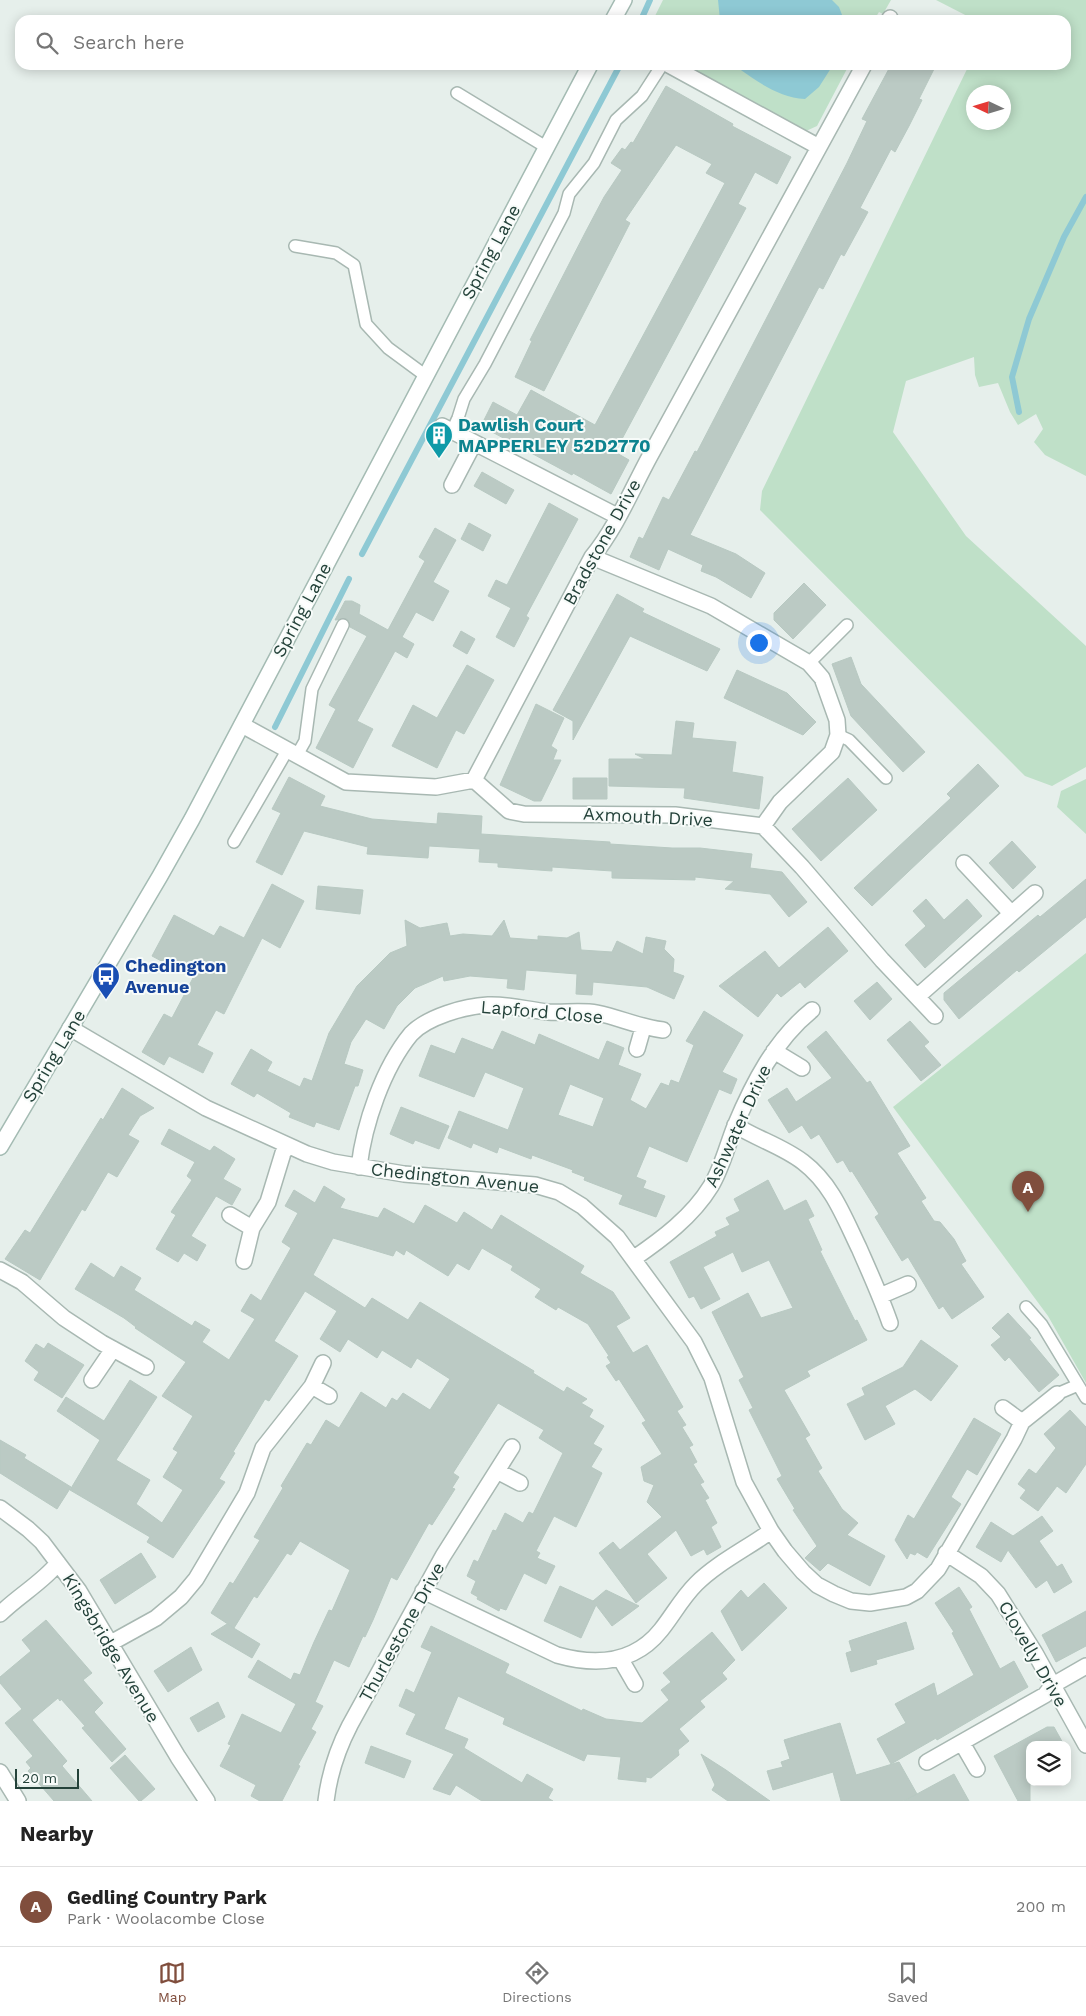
<!DOCTYPE html>
<html lang="en">
<head>
<meta charset="utf-8">
<style>
  :root { --surface:#fff; --page:#f6f6f6; --text:#222; --muted:#767676; --line:#e0e0e0; --accent:#804e3d }
  body { margin:0; font-family:"Work Sans",sans-serif; background:var(--page); color:var(--text) }
  .controls { position:absolute; right:15px; bottom:15px; display:grid; overflow:hidden; border-radius:10px; box-shadow:0 2px 12px #0003 }
  .controls button { width:45px; height:45px; display:grid; place-items:center; padding:0; border:0; border-bottom:1px solid var(--line); background:var(--surface); color:var(--text); font:25px sans-serif }
  .compass { position:absolute; left:966px; top:85px; width:45px; height:45px; border-radius:50%; background:var(--surface); box-shadow:0 2px 12px #0003; rotate:274deg }
  .scale { position:absolute; left:15px; bottom:12px; width:64px; box-sizing:border-box; padding-left:5px; border:2px solid #24423a; border-top:0; font-size:14px; line-height:18px; white-space:nowrap; color:#24423a; -webkit-text-stroke:4px #f7fbf9; paint-order:stroke }
  .you { position:absolute; left:758px; top:642px; width:18px; height:18px; margin:-12px; border:4px solid #fff; border-radius:50%; background:#1a73e8; box-shadow:0 0 0 8px #1a73e833 }
  .badge { display:grid; place-items:center; width:32px; height:32px; border-radius:50%; background:var(--accent); color:#fff; font-size:16px; font-weight:700 }
  .pin { position:absolute; translate:-50% -41px; filter:drop-shadow(0 1px 2px #0008) }
  .pin::after { content:''; position:absolute; top:26px; width:18px; height:15px; background:inherit; clip-path:polygon(0 0,100% 0,50% 100%) }
  .list { margin:0; padding:0; list-style:none }
  h2 { display:flex; justify-content:space-between; align-items:center; height:65px; margin:0; padding:0 20px; font-size:21px }
  h2 small { font-size:16px; font-weight:400; color:var(--muted) }
  .list li { display:grid; grid-template-columns:32px 1fr auto; gap:15px; align-items:center; box-sizing:border-box; height:80px; padding:0 20px; border-top:1px solid var(--line) }
  .list b { display:block; font-size:19px; white-space:nowrap }
  .list p { margin:0; font-size:16px; white-space:nowrap; color:var(--muted) }
  .list em { font-size:16px; font-style:normal; color:var(--muted) }
  .icon { flex:none; width:28px; height:28px; fill:none; stroke:currentColor; stroke-width:2; stroke-linecap:round; stroke-linejoin:round }
  .map { position:relative; flex:none; width:1086px; height:1801px; overflow:hidden }
  .search { position:absolute; background:var(--surface); box-shadow:0 2px 12px #0003; left:15px; right:15px; top:15px; height:55px; display:flex; align-items:center; gap:12px; box-sizing:border-box; padding:0 18px; border-radius:15px; color:var(--muted); font-size:19px }
  .sheet { height:145px; background:var(--surface) }
  nav { display:flex; justify-content:space-around; align-items:center; box-sizing:border-box; height:70px; border-top:1px solid var(--line); background:var(--surface); font-size:14px; color:var(--muted) }
  nav a { display:grid; justify-items:center; gap:2px }
  nav .on { color:var(--accent) }
  .map>svg:first-child { display:block }
  .green { fill:#bfe0c8; fill-rule:evenodd }
  .water { fill:#8ec9d4 }
  .lines { fill:none; stroke-linecap:round; stroke-linejoin:round }
  .stream { stroke:#8ec9d4; stroke-width:6 }
  .building { fill:#bbcac4; stroke:#b8c9c2; fill-rule:evenodd }
  .lane-casing { stroke:#a8b8b2; stroke-width:14 }
  .street-casing { stroke:#a8b8b2; stroke-width:18 }
  .secondary-casing { stroke:#a4bbb3; stroke-width:18 }
  .lane { stroke:#fff; stroke-width:11 }
  .street { stroke:#fff; stroke-width:15 }
  .secondary { stroke:#fff; stroke-width:15 }
  .labels { text-anchor:middle; stroke-width:4; stroke-linejoin:round; paint-order:stroke }
  .street-label { font-size:18px; fill:#24423a; stroke:#f7fbf9 }
  .culture-label { font-size:18px; font-weight:bold; fill:#0d838f; stroke:#f7fbf9; text-anchor:start }
  .transit-label { font-size:18px; font-weight:bold; fill:#164399; stroke:#f7fbf9; text-anchor:start }
</style>
</head>
<body>
<div class="map">
<svg width="1086" height="1801" viewBox="0 0 1086 1801">
  <rect width="100%" height="100%" fill="#e6efeb"/>
  <path class="green" d="M663 0H891L883 14 879 12 874 20H653Z
    M936 0H1086V476L1045 455 1034 442 1043 429 1036 414 1018 425 1010 412 998 383 979 387 975 375 974 357 906 381 893 432 966 536 1086 646V767L1052 786 1025 776 760 510 762 491 969 65H1066V20H975ZM974 92H1004V122H974Z
    M680 65H849L817 126 806 131 799 130Z
    M1086 779V834L1057 807 1061 791Z
    M1086 953V1383L1048 1316 893 1107Z"/>
  <path class="water" d="M718 0H832L839 7 844 20H720Z
    M736 65H833L819 87 805 99C779 97 759 83 738 68Z"/>
  <g class="lines">
    <path class="stream" d="M641 20 650 0
      M1019 412 1012 377 1029 319 1064 237 1086 197
      M362 554 620 65
      M275 727 349 579"/>
  </g>
  <path class="building" d="M891 65H936L919 99 922 100 909 126 895 152 891 149 860 208 868 212 844 256 841 254 823 289 819 287 690 535 736 554 765 573 751 598 716 577 701 571 703 565 668 549 659 570 630 557 639 537 643 539 663 497 669 500 695 451 697 452 847 163 867 121 862 119Z
    M666 86 733 124 732 126 791 157 777 184 755 172 738 204 746 208 615 452 629 460 611 494 573 473 572 475 481 426 493 402 517 415 531 390 595 425 725 183 706 173 712 164 676 145 625 220 630 223 544 391 515 377 532 341 530 340 585 233 604 197 622 170 611 163 622 148 625 150 631 142 633 143Z
    M482 472 514 490 506 504 474 486Z
    M549 503 578 519 526 616 529 618 514 647 496 637 511 608 488 596 496 580 507 585Z
    M469 523 491 535 483 551 461 539Z
    M435 528 456 540 433 582 449 591 433 621 416 612 402 637 414 644 407 658 395 651 357 721 373 729 353 768 316 748 336 709 329 705 367 636 350 627 349 621 347 619 335 620 345 601H352L360 605 359 614 388 630 425 561 419 557Z
    M804 583 826 605 793 639 774 620V613Z
    M617 594 644 609 642 612 720 649 707 671 630 636 573 740V721L553 710Z
    M461 631 475 639 467 654 453 646Z
    M851 657 861 684 925 752 903 772 851 716 832 664Z
    M467 665 494 680 464 734 456 730 437 768 392 746 413 705 437 718Z
    M737 670 787 693 816 722 803 735 724 698Z
    M536 704 564 718 551 746 557 750 553 760H561L541 801H534L500 785Z
    M676 721 694 723 692 738 736 742 732 772 763 777 759 809 684 798 685 788 609 786V759H645L635 754 672 755Z
    M978 764 999 786 872 906 854 888 951 798 947 794Z
    M289 777 325 796 320 806 372 819 437 824 438 813 482 816 481 834 610 842V844L672 848H700L752 854 750 868 782 872 807 902 789 917 770 894 725 889 734 881 695 877V880L612 878V871L552 867V871L498 867V863L479 862 480 849 429 846 428 858 367 854 368 847 304 831 282 875 256 862 281 813 272 809Z
    M573 778H607V799H573Z
    M848 778 877 810 821 861 792 829Z
    M1012 841 1036 867 1013 889 989 863Z
    M1086 879V917L1019 972 1017 970 959 1019 944 1000V993L1038 915 1040 917Z
    M272 884 304 901 280 948 262 938 224 1014 216 1010 197 1045 213 1053 203 1073 169 1056 164 1065 142 1052 164 1014 172 1018 193 978 152 956 174 915 214 936 220 926 244 938Z
    M318 886 363 890 360 914 316 909Z
    M926 899 944 920 967 899 982 916 925 968 905 945 926 926 913 911Z
    M405 920 420 928 447 923 450 936 463 934 492 936 504 920 510 938 538 940V936L567 938 579 932 581 950 612 952 617 941 643 954 646 937 666 941 664 949 674 959 673 972 684 976 674 999 647 987 593 982 592 995 576 994 577 974 526 970 524 990 507 988 508 979 470 976 444 981 443 976 415 988 397 1006 384 1029 366 1019 351 1042 344 1064 363 1070 358 1086H355L339 1130 316 1122 314 1127 289 1117 291 1113 257 1093 254 1097 231 1084 251 1049 272 1062 267 1071 300 1087 304 1078 312 1081 329 1033 357 986 390 953 407 946Z
    M828 927 848 951 805 988 800 982 781 997 777 993 758 1017 719 986 765 951 779 968Z
    M877 982 892 999 870 1020 854 1001Z
    M704 1011 743 1035 722 1072 737 1079 731 1094 719 1089 687 1162 649 1146 636 1177 646 1181 643 1188 665 1196 656 1217 619 1204 623 1195 584 1180 585 1177 572 1172 573 1170 532 1155 531 1159 499 1147 497 1153 473 1143 471 1148 448 1138 459 1111 508 1130 524 1088 485 1072 474 1097 419 1076 431 1045 455 1054 462 1038 493 1050 502 1031 535 1045 539 1034 599 1060 607 1041 624 1048 618 1065 641 1074 630 1100 646 1109 661 1083 669 1086 671 1080 679 1083 694 1045 686 1041ZM570 1084 604 1098 593 1127 558 1115Z
    M910 1021 929 1042 924 1046 941 1065 921 1081 887 1040Z
    M826 1031 867 1083 870 1081 910 1146 897 1153 926 1198 921 1201 934 1221 940 1222 954 1239 966 1261 961 1264 984 1297 952 1319 943 1306 939 1309 908 1257 902 1261 875 1217 879 1214 852 1171 850 1172 843 1160 837 1163 819 1134 811 1139 802 1125 789 1133 768 1100 787 1088 796 1102 832 1078 807 1047Z
    M122 1088 154 1108 140 1116 128 1135 139 1141 117 1177 108 1172 85 1211 82 1209 40 1280 5 1259 25 1230 30 1233 101 1118 103 1120Z
    M401 1107 449 1126 439 1149 415 1140 413 1144 390 1134Z
    M169 1129 210 1151 214 1146 235 1159 223 1179 241 1189 232 1205 216 1196 191 1236 206 1245 197 1261 184 1253 178 1262 156 1249 176 1215 171 1212 192 1180 187 1176 195 1162 161 1144Z
    M768 1180 784 1211 806 1200 814 1216 808 1219 822 1250 820 1251 855 1321 857 1320 867 1340 807 1371 810 1376 784 1390 810 1435 805 1438 822 1468 818 1471 842 1509 858 1523 847 1535 885 1556 870 1586 828 1563 820 1571 805 1558 817 1546 793 1510 795 1509 777 1479 782 1476 749 1410 753 1408 739 1380 744 1377 712 1312 748 1293 761 1318 793 1308 769 1260 742 1272 733 1252 703 1267 720 1299 701 1309 694 1296 689 1298 670 1262 717 1236 715 1232 730 1225 726 1218 740 1211 734 1199Z
    M324 1186 345 1199 340 1208 378 1218 384 1208 414 1224 425 1205 457 1223 464 1212 492 1230 501 1215 584 1266 580 1273 613 1292 630 1318 616 1326 633 1353 647 1345 683 1407 677 1411 686 1425 682 1427 693 1445 689 1447 697 1462 693 1464 704 1482 700 1484 709 1498 705 1500 717 1523 711 1527 721 1547 707 1555 704 1549 691 1556 676 1530 647 1554 667 1578 636 1603 599 1553 613 1542 620 1550 662 1517 647 1502 654 1485 644 1481 641 1467 662 1454 642 1423 646 1421 619 1379 616 1381 606 1366 611 1363 607 1357 609 1356 588 1324 558 1307 556 1310 535 1297 541 1289 511 1270 513 1266 482 1248 469 1270 457 1263 448 1276 406 1250 404 1255 396 1250 393 1256 333 1238 313 1275 365 1308 372 1298 408 1320 420 1302 534 1371 533 1373 564 1392 567 1387 587 1399 581 1403 593 1410 589 1417 604 1426 593 1444 602 1449 591 1467 602 1473 576 1527 554 1516 536 1551 540 1553 537 1558 555 1566 546 1584 524 1573 506 1610 500 1608 499 1611 477 1599 478 1597 471 1593 476 1581 467 1576 474 1560 478 1562 493 1530 496 1531 505 1513 523 1523 529 1512 533 1514 563 1453 539 1438 544 1430 498 1403 453 1473 459 1477 452 1488 455 1489 432 1525 429 1523 397 1580 391 1577 373 1620 365 1637 363 1636 349 1667 334 1660 315 1702 323 1706 311 1729 316 1732 298 1765 300 1766 282 1801H260L251 1796 256 1785 220 1766 231 1745 228 1744 242 1714 281 1733 296 1704 248 1677 258 1660 291 1680 294 1673 300 1675 314 1642 329 1610 332 1611 350 1570 300 1541 291 1555 287 1553 257 1598 254 1596 234 1628 211 1613 230 1582 233 1584 260 1540 254 1537 283 1488 281 1486 307 1443 311 1445 326 1420 339 1428 361 1392 386 1408 392 1398 397 1401 403 1393 430 1410 450 1379 417 1358 411 1368 382 1350 377 1358 348 1339 340 1352 320 1339 337 1311 305 1291 274 1341 298 1356 269 1401 265 1399 233 1452 235 1453 219 1479 225 1482 173 1558 147 1542 150 1537 70 1490 100 1440 57 1411 66 1397 104 1421 130 1380 157 1397 116 1460 150 1480 136 1504 162 1523 183 1490 163 1477 178 1452 173 1449 193 1416 162 1396 186 1362 135 1328 136 1327 124 1318 75 1289 91 1263 114 1278 121 1266 141 1278 134 1290 192 1326 195 1321 210 1330 202 1342 229 1360 255 1319 241 1311 251 1294 261 1301 291 1248 282 1242 298 1213 285 1206 294 1190 315 1203Z
    M1008 1313 1031 1338 1029 1339 1059 1375 1039 1392 1009 1357 1005 1361 991 1345 1001 1337 992 1328Z
    M921 1340 958 1366 931 1401 915 1389 885 1406 895 1424 865 1440 847 1404 865 1395 862 1388 903 1367Z
    M48 1343 84 1365 62 1398 34 1380 39 1372 25 1361 36 1344 44 1349Z
    M1070 1410 1086 1427V1464L1066 1493 1057 1486 1038 1511 1020 1498 1026 1490 1018 1484 1029 1469 1036 1474 1056 1448 1044 1434Z
    M974 1418 1001 1434 977 1475 967 1469 951 1497 961 1504 927 1558 917 1552 915 1555 910 1553 907 1559 895 1540 908 1515 914 1519Z
    M0 1440 26 1455 24 1458 71 1487 57 1509 0 1473Z
    M1042 1516 1053 1531 1039 1541 1057 1567 1062 1564 1072 1582 1054 1593 1047 1580 1036 1588 1008 1550 1001 1562 976 1547 991 1522 1013 1536Z
    M141 1553 156 1577 115 1604 100 1580Z
    M764 1583 787 1608 742 1651 721 1611 741 1590 748 1598Z
    M560 1586 593 1601 606 1590 639 1606 612 1626 596 1605 581 1638 544 1621Z
    M959 1587 972 1607 969 1609 1000 1669 1014 1661 1028 1687 937 1740 936 1738 891 1764 877 1739 906 1723 895 1704 934 1683 937 1696 974 1675 952 1633 954 1632 935 1603Z
    M1086 1611V1646L1056 1662 1042 1635Z
    M46 1620 92 1673 83 1680 103 1703 94 1712 126 1749 112 1762 82 1728 85 1726 61 1699 60 1701 58 1698 32 1720 67 1761 62 1766 92 1801H54L28 1771 31 1768 26 1762 33 1756 5 1723 22 1709 0 1683V1677L31 1651 22 1640Z
    M906 1622 914 1649 876 1660 877 1664 851 1672 846 1653 852 1651 849 1641Z
    M227 1624 260 1644 252 1658 211 1634Z
    M431 1626 503 1661 509 1664 505 1673 582 1711 583 1709 606 1719 642 1723 669 1700 661 1690 671 1682 663 1673 712 1632 735 1660 722 1673 727 1679 700 1701 705 1707 679 1729 689 1741 678 1750 679 1755 651 1778 646 1777V1782L618 1779 621 1757 587 1754 584 1761 503 1724 505 1718 458 1696 444 1729 468 1739 464 1748 522 1783 527 1774 553 1789 548 1798 553 1801H482L456 1785 450 1795 433 1789 454 1754 406 1734 416 1714 399 1706 406 1689 414 1693 432 1652 421 1647Z
    M191 1647 202 1670 168 1692 154 1671Z
    M218 1702 225 1717 198 1732 190 1718Z
    M840 1723 856 1775 899 1762 917 1794 903 1801H841L833 1772 773 1790 767 1771 783 1767 781 1762 790 1759 784 1740Z
    M1047 1727H1054L1064 1745H1030V1801H1018L994 1756Z
    M371 1746 411 1761 404 1778 365 1763Z
    M701 1754 726 1770 770 1801H728L712 1790 715 1785Z
    M125 1755 155 1789 141 1801H139L110 1768Z
    M954 1774 969 1801H904Z"/>
  <g class="lines">
    <g class="lane-casing">
      <path id="lane" d="M457 93 546 147
        M295 246 336 253 354 265 366 324 388 348 426 376
        M452 431 458 418 464 399 485 364 564 213 569 194 594 163 616 120 642 96 662 65
        M809 663 847 625
        M838 735 849 740 886 778
        M297 755 305 741 312 689 343 625
        M234 842 288 749
        M1026 1307 1042 1325 1086 1398
        M1057 1394 1078 1385"/>
    </g>
    <g class="street-casing">
      <path id="street" d="M889 20 890 18
        M669 65 819 147
        M442 426 617 516
        M452 485 474 443
        M592 557 711 606 809 663 822 678 837 720 838 735 832 752 780 802 763 826
        M242 725 346 782 436 787 474 780 509 811 524 814 675 815 763 826 802 867 882 960 935 1016
        M474 780 592 557C616 528 632 489 650 456L864 65
        M964 863 1011 913
        M918 996 1035 893
        M70 1028 206 1108 307 1154 333 1162 404 1174 535 1185 559 1192 582 1206 617 1237 694 1342 712 1378 744 1482 771 1531 785 1551 803 1572 817 1585 834 1594 851 1601 870 1603 906 1597 917 1591 938 1569 1014 1439 1022 1422 1057 1394
        M637 1049 643 1028
        M774 1051 802 1068
        M735 1125C757 1139 782 1146 803 1162 832 1184 844 1217 859 1248 870 1273 881 1297 890 1323
        M359 1167C364 1124 383 1068 411 1034 427 1017 465 1006 488 1005 508 1004 528 1010 548 1012 564 1013 581 1010 597 1013 621 1018 638 1027 663 1030
        M230 1215 252 1228
        M633 1259C662 1239 692 1217 711 1186 722 1168 727 1146 735 1126 753 1083 775 1040 812 1010
        M244 1261 252 1228 268 1202 283 1153 288 1146
        M0 1270 22 1282 64 1318 102 1343 146 1367
        M880 1296 908 1284
        M92 1380 113 1349
        M312 1386 329 1396
        M1003 1408 1022 1422
        M497 1471 520 1483
        M0 1508 28 1529 42 1542 79 1591 178 1757 207 1801
        M946 1553 981 1576 998 1594 1035 1653 1086 1745
        M423 1591 557 1655C596 1666 634 1664 661 1630 673 1615 682 1598 696 1584 717 1563 746 1549 771 1531
        M0 1614C18 1596 43 1582 58 1563
        M109 1644 156 1618 181 1597 196 1579 247 1493 263 1448 312 1386 323 1363
        M620 1658 635 1684
        M962 1743 977 1769
        M927 1762 1045 1695 1053 1685 1086 1666
        M0 1772 18 1801
        M326 1801C329 1776 338 1748 350 1725L443 1556 512 1447"/>
    </g>
    <g class="secondary-casing">
      <path id="secondary" d="M613 20 624 0
        M0 1147 160 876 192 819 590 65"/>
    </g>
    <use href="#lane" class="lane"/>
    <use href="#street" class="street"/>
    <use href="#secondary" class="secondary"/>
  </g>
  <defs>
    <g id="building-pin" transform="scale(1.4375)"><path d="M0 17L-7.5 6A9.5 9.5 0 1 1 7.5 6Z" fill="#0f9aa8" stroke="#f7fbf9"/><path d="M-4-6H4V6H1V3H-1V6H-4ZM-2.5-4.3h1.7v1.8h-1.7ZM.8-4.3h1.7v1.8H.8ZM-2.5-1h1.7V.8h-1.7ZM.8-1h1.7V.8H.8Z" fill="#fff"/></g>
    <g id="bus-pin" transform="scale(1.4375)"><path d="M0 17L-7.5 6A9.5 9.5 0 1 1 7.5 6Z" fill="#1a4fb4" stroke="#f7fbf9"/><path d="M-5-6H5V4H4V6H2V4H-2V6H-4V4H-5ZM-3.5-4V0h7V-4ZM-3.5 1.2v1.5H-2V1.2ZM2 1.2v1.5H3.5V1.2Z" fill="#fff"/></g>
  </defs>
  <g fill-rule="evenodd">
    <use href="#building-pin" x="439" y="435"/>
    <use href="#bus-pin" x="106" y="976"/>
  </g>
  <g class="labels">
    <g class="street-label">
      <text transform="translate(491 252) rotate(-62)" y="6">Spring Lane</text>
      <text transform="translate(602 542) rotate(-61)" y="6">Bradstone Drive</text>
      <text transform="translate(302 610) rotate(-62)" y="6">Spring Lane</text>
      <text transform="translate(648 817) rotate(3)" y="6">Axmouth Drive</text>
      <text transform="translate(542 1012) rotate(5)" y="6">Lapford Close</text>
      <text transform="translate(54 1056) rotate(-59)" y="6">Spring Lane</text>
      <text transform="translate(738 1126) rotate(-65)" y="6">Ashwater Drive</text>
      <text transform="translate(455 1178) rotate(6)" y="6">Chedington Avenue</text>
      <text transform="translate(402 1632) rotate(-61)" y="6">Thurlestone Drive</text>
      <text transform="translate(111 1648) rotate(59)" y="6">Kingsbridge Avenue</text>
      <text transform="translate(1033 1654) rotate(60)" y="6">Clovelly Drive</text>
    </g>
    <g class="culture-label">
      <text x="458" y="431">Dawlish Court<tspan x="458" dy="21">MAPPERLEY 52D2770</tspan></text>
    </g>
    <g class="transit-label">
      <text x="125" y="972">Chedington<tspan x="125" dy="21">Avenue</tspan></text>
    </g>
  </g>
</svg>
<div class="controls">
<button><svg class="icon" aria-label="layers" viewBox="0 0 24 24"><path d="M12 4l9 5-9 5-9-5zM3 14l9 5 9-5"/></svg></button>
</div>
<svg class="compass" viewBox="-18 -18 36 36"><path d="M0-13l5 13h-10z" fill="#e53935"/><path d="M0 13l5-13h-10z" fill="#767676"/></svg>
<div class="scale">20 m</div>
<div class="you"></div>
<div class="pin badge" style="left:1028px;top:1212px">A</div>
<div class="search"><svg class="icon" aria-label="search" viewBox="0 0 24 24"><circle cx="10" cy="10" r="6"/><path d="M15 15l6 6"/></svg>Search here</div>
</div>
<section class="sheet">
<h2>Nearby<small></small></h2>
<ul class="list">
<li><span class="badge">A</span><div><b>Gedling Country Park</b><p>Park · Woolacombe Close</p></div><em>200 m</em></li>
</ul>
</section>
<nav>
<a class="on"><svg class="icon" aria-label="map" viewBox="0 0 24 24"><path d="M3 6l6-2 6 2 6-2v14l-6 2-6-2-6 2zM9 4v14M15 6v14"/></svg>Map</a>
<a><svg class="icon" aria-label="directions" viewBox="0 0 24 24"><path d="M12 3l9 9-9 9-9-9zM9 14v-3h6M13 9l2 2-2 2"/></svg>Directions</a>
<a><svg class="icon" aria-label="saved" viewBox="0 0 24 24"><path d="M7 4h10v16l-5-4-5 4z"/></svg>Saved</a>
</nav>
</body>
</html>
